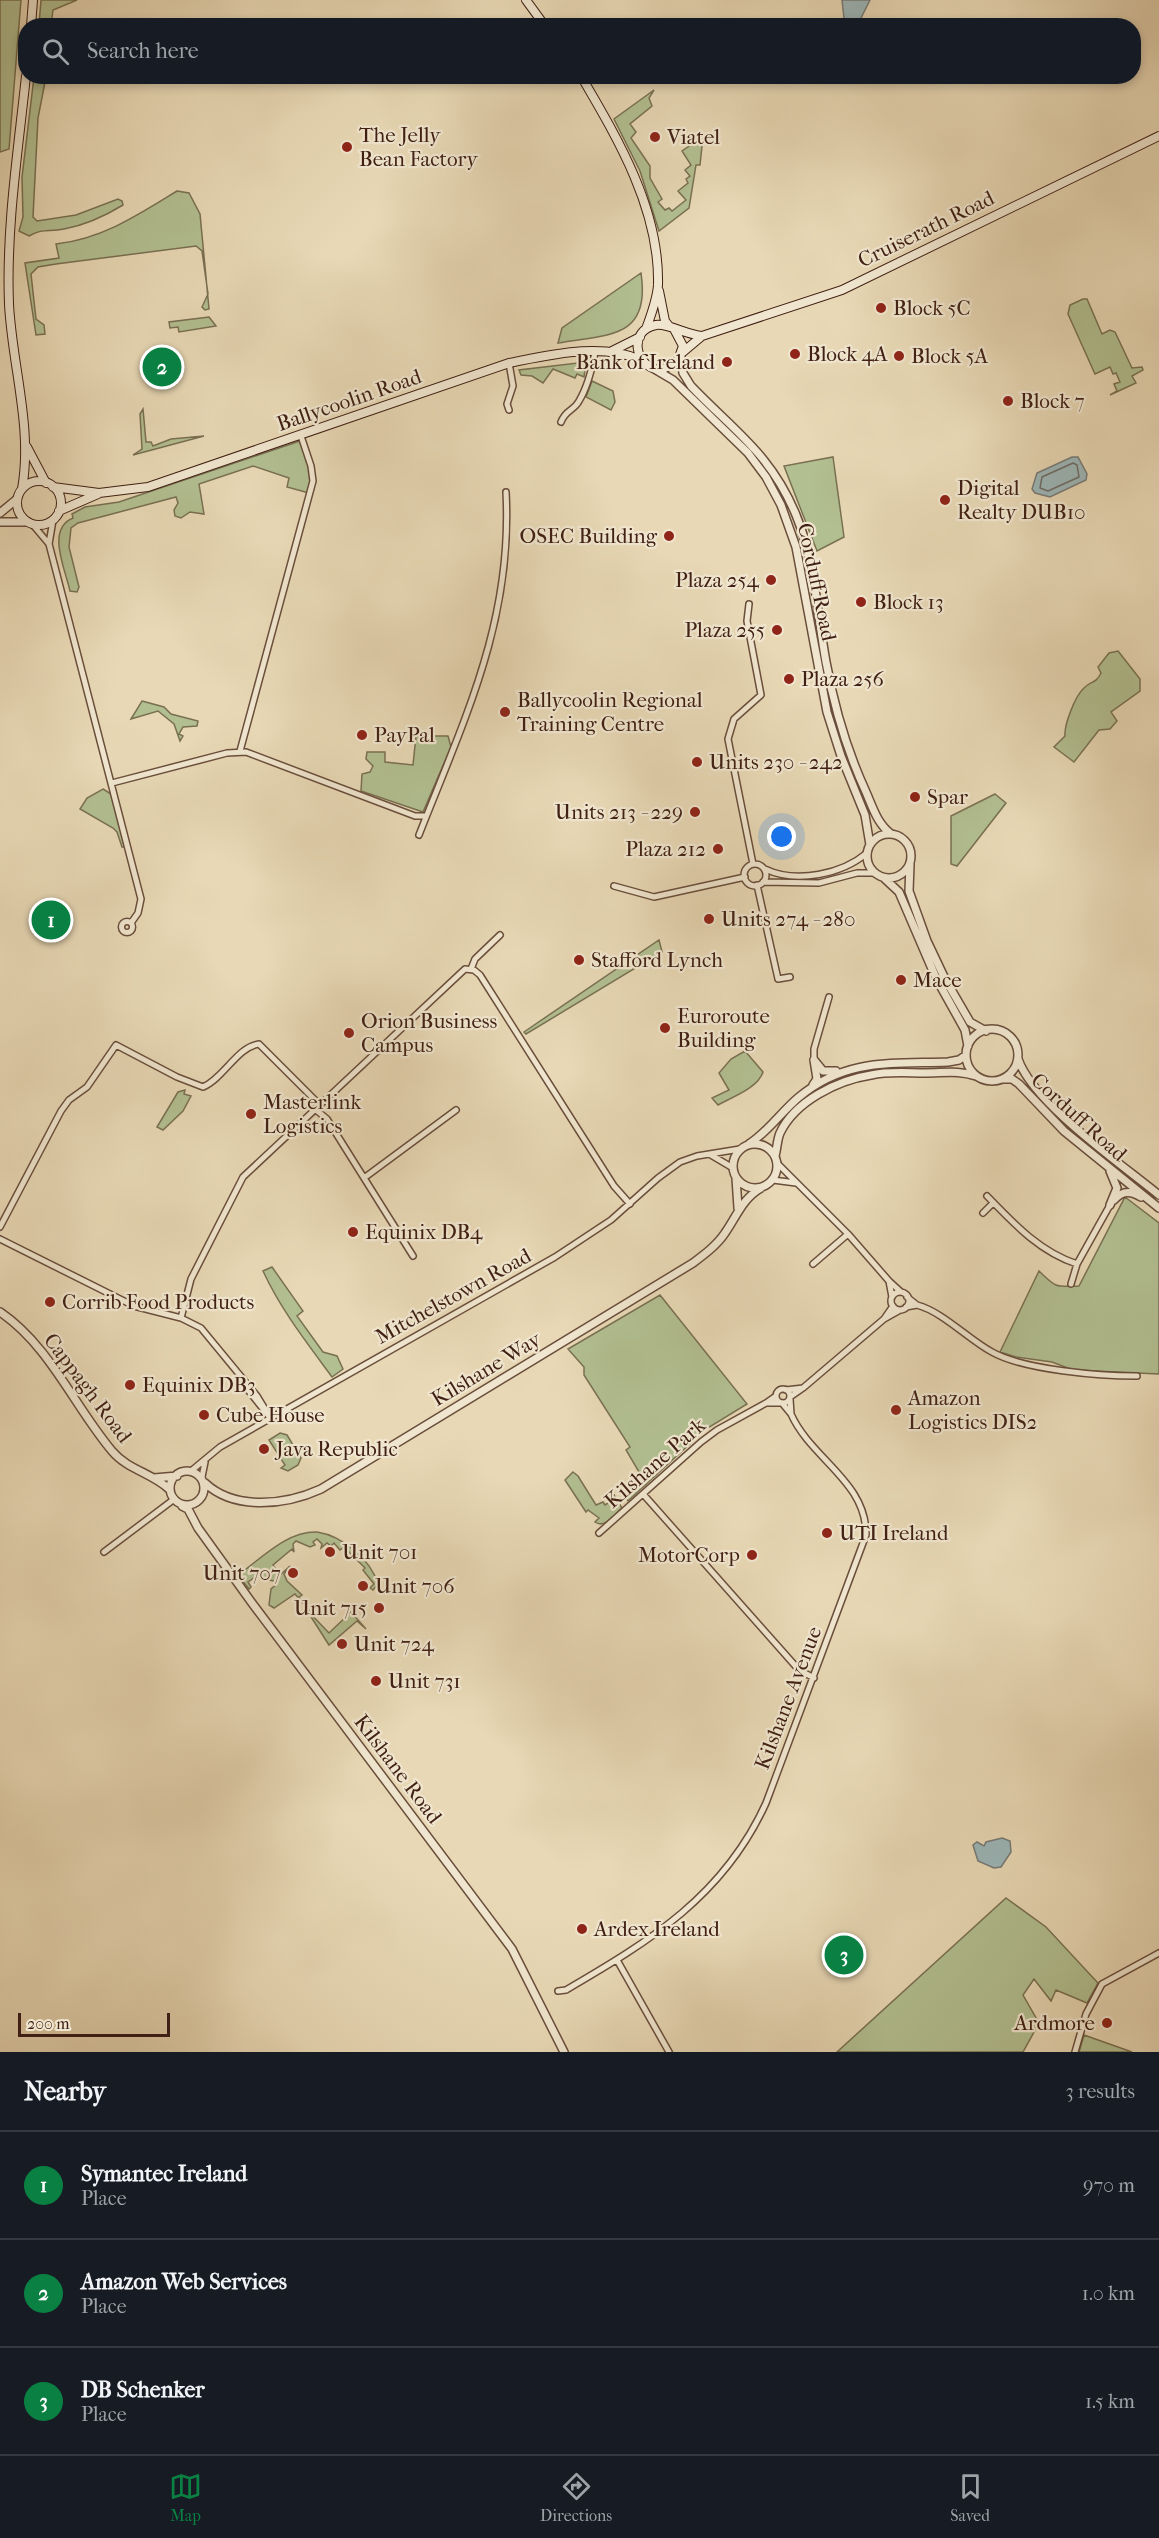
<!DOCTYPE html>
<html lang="en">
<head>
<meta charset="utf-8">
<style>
  :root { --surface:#171b24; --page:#20242c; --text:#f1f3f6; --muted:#9ea1a6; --line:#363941; --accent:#0b8043 }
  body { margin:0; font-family:"IM FELL French Canon",serif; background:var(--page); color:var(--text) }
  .scale { position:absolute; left:18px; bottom:15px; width:152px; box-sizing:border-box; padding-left:6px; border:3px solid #402014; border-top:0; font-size:16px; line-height:21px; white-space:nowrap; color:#402014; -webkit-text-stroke:4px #f0e6cf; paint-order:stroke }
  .you { position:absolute; left:782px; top:837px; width:21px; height:21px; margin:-15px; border:4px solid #fff; border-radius:50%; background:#1a73e8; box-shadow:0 0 0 9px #1a73e833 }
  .badge { display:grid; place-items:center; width:39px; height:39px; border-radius:50%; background:var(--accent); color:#fff; font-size:20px; font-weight:700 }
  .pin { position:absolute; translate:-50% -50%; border:3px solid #fff; box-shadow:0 2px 6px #0006 }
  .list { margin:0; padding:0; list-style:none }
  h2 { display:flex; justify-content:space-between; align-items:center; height:78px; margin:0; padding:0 24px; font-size:26px }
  h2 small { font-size:20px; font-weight:400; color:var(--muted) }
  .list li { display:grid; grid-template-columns:39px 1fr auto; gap:18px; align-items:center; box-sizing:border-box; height:108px; padding:0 24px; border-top:2px solid var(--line) }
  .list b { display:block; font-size:22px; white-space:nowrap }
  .list p { margin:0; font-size:20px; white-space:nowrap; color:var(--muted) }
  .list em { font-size:20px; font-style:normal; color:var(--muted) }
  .icon { flex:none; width:33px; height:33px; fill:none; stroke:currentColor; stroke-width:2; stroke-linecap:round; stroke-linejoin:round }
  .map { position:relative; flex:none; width:1159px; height:2052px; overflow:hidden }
  .search { position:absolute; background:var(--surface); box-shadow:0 3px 9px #0003; left:18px; right:18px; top:18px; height:66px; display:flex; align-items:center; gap:15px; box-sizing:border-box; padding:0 21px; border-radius:24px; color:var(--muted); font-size:22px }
  .sheet { height:402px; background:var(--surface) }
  nav { display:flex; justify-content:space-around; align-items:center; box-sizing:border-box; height:84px; border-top:2px solid var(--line); background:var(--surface); font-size:16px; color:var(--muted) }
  nav a { display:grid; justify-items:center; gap:3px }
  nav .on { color:var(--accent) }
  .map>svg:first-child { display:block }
  .green { fill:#b2bf91; stroke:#797052; stroke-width:1.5 }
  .water { fill:#9cb7b9; stroke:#777b77; stroke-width:1.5 }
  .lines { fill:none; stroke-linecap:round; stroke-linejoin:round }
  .shore { stroke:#6e6c66; stroke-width:1.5 }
  .minor-casing { stroke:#6a4e3c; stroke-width:8 }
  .tertiary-casing { stroke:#6a4e3c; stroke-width:10 }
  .secondary-casing { stroke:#402014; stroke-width:10 }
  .minor { stroke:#f0e6cf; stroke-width:5 }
  .tertiary { stroke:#f0e6cf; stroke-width:7 }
  .secondary { stroke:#f0e6cf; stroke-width:8 }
  .poi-dot { fill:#8f2418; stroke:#f0e6cf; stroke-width:2 }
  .labels { text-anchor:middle; stroke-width:4.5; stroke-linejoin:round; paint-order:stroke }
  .poi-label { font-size:21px; fill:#402014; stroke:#f0e6cf; text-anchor:start }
  .street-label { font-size:21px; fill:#402014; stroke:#f0e6cf }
</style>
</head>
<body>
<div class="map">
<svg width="1159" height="2052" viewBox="0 0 1159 2052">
  <rect width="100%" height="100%" fill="#e8d8b5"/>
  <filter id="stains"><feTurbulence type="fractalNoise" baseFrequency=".00333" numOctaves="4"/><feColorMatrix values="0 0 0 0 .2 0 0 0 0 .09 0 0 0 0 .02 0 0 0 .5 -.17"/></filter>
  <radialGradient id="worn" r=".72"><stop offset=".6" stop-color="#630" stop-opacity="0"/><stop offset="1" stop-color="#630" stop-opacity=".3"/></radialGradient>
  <path class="green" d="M0 0H21L9 149 0 152Z
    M41 0H77L53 10 51 25H39Z
    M34 77H46L38 118 33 217 37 221 76 215 118 199 122 201 123 205C105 216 86 225 64 229 47 232 43 228 29 236L19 231 23 217 22 177Z
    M654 90 649 98 652 106 630 124 636 132 631 138 650 166V178L662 199 658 202 665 210 669 208 672 211 686 200 678 191 688 183 686 179 690 176 685 170 691 165 682 151 700 139 702 146 700 165H696L689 208 659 231 640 171 614 119Z
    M177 191 189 193 200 214 209 309 205 310 202 307 208 294 202 251 196 246 56 264 38 267 31 274 36 319 44 325 45 334 36 335 25 263 59 258 56 244C102 239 138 215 177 191Z
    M641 273C651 340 607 334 558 343L562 328Z
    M1083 299H1087L1102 334 1110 330 1115 332 1132 368 1142 367 1143 370 1132 376 1136 383 1110 395 1117 391 1114 384 1120 382 1116 373 1113 374 1110 367 1095 374 1068 314 1070 305Z
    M209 317 216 326 179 332 178 327 170 328 169 322Z
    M586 362 584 377 577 374 575 378 553 369 543 383 532 376 521 375 519 370Z
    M592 381 613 391 615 402 611 410 586 397Z
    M143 409 146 442H151L153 446 171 439 204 436 133 455 142 449 140 414Z
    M300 441 311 470 309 493 287 487 289 478 253 466 199 484 204 514 190 512 181 518 175 516 174 510 178 503 176 497 78 523 71 528 69 547 79 587 77 592 70 591C65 568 46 529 73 518L72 514 85 507 119 502Z
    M833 457 844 537 817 551 784 466Z
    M1118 651 1140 679V691L1111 712 1117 721 1110 729 1099 730 1074 762 1054 747 1065 736C1064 725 1075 696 1084 688 1091 680 1095 685 1101 673L1098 667 1109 653Z
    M142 701 164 707 171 714 198 721 197 726 183 727 179 734 183 736 180 741 174 724 158 711 131 719Z
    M416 736H448L451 747 423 812 361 791 362 774 370 772 373 766 366 759 367 752H385V762L413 765Z
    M103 789 111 794 125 847H122L117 832 113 828 80 809 87 798Z
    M995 794 1006 803 957 866 951 864V816Z
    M659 940 662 952 526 1034 524 1032Z
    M745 1051 763 1072C758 1088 732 1097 718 1105L712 1098 729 1090 719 1073 731 1059Z
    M185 1090 184 1094 191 1096 183 1111 163 1130 157 1127 178 1092Z
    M1125 1197 1159 1223V1374L1073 1370 1052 1362 1016 1357 1000 1352 1039 1271C1056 1288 1056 1287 1079 1286Z
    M272 1267 303 1311 297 1316 323 1352 337 1356 343 1369 332 1377C307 1343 281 1310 263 1271Z
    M660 1295 747 1404 706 1429 628 1501 622 1493V1490L638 1484 636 1481 642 1477 626 1450 630 1447 584 1375V1367L568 1349Z
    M280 1433 287 1435 301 1458 298 1465 288 1471 281 1468 285 1465 269 1440Z
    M573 1472 578 1476 596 1505 603 1502 605 1505 613 1500 611 1496 614 1495 622 1508C614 1515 605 1529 595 1522L599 1518 588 1510 586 1512 565 1480Z
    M317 1532C343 1536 371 1560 378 1584L373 1590 370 1588 374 1584 363 1570 365 1568 344 1547 340 1550 334 1543 331 1546 327 1543 321 1548 322 1544 317 1539 313 1542 315 1545 310 1547 296 1541 293 1544 294 1552 292 1549 273 1565 280 1575 290 1566 284 1574 287 1581 302 1595 299 1597 309 1610 308 1611 329 1633 351 1612 366 1629 357 1621 329 1645 306 1609 307 1608 295 1594 274 1608 269 1605 271 1589 277 1584 274 1581 264 1579 260 1574 248 1582 251 1587 249 1589 238 1575C261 1559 286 1531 317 1532Z
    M1006 1898 1046 1927 1098 1983 1087 2003 1056 1990 1051 2001 1034 1979 1023 1995 1039 2023 1023 2052H837Z
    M1084 2035 1132 2052H1079Z"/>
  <path class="water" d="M842 0H870L859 22 849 23 844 18Z
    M1072 457H1078L1087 474 1086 480 1050 497 1035 493 1032 489 1037 473Z
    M1002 1838 1010 1841 1011 1852 1001 1867 994 1868 978 1861 973 1845 977 1842 984 1846 986 1842Z"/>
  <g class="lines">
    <path class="shore" d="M1073 463 1077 465 1079 477 1048 491 1040 488 1042 477Z"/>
    <g class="minor-casing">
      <path id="minor" d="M509 363 513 386 507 404 509 410
        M561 422C566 409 574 411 579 401 588 386 592 369 595 352
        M53 520 49 544 141 899 138 913 131 923
        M33 525 49 544
        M749 604 747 621 761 695 734 719 728 739 753 864
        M240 751 313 481 311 466 301 436
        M112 783 227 753 246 752 415 816H424
        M419 835C464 720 513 621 506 492
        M744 875a11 11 0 1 1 22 0a11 11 0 1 1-22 0Z
        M765 869C797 884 842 874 867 853
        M763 882 819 883 857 873H874
        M757 885 778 979 790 977
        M614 886 654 897 745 877
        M121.5 927a5.5 5.5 0 1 1 11 0a5.5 5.5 0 1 1-11 0Z
        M471 969 475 959 500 935
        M814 1060V1049L829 997
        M315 1109 327 1119 413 1256
        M711 1155 733 1168
        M778 1164 848 1234 889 1281
        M364 1178 456 1110
        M773 1180 796 1183
        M987 1196C1014 1224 1040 1252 1077 1264
        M983 1213 993 1203
        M0 1227 61 1111 69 1100 87 1087 116 1045 177 1077 203 1087C224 1078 237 1047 259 1044L320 1105
        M0 1239 134 1306 181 1318 201 1328 257 1396 271 1419
        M813 1264 848 1234
        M1071 1284 1077 1264 1110 1205
        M891 1301a9 9 0 1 1 18 0a9 9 0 1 1-18 0Z
        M892 1297 889 1281 901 1292
        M917 1305C943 1312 968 1339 992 1352 1024 1370 1100 1376 1137 1376
        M893 1306 884 1319 900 1310
        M906 1307 917 1305 907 1297
        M181 1318 191 1279 243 1177 465 969 474 970 480 975 614 1186 630 1204
        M803 1388 884 1319
        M776 1396a7 7 0 1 1 14 0a7 7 0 1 1-14 0Z
        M248 1390 271 1419
        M786 1390 803 1388 790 1397
        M776 1396 766 1403H780
        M782 1403 791 1414 790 1399
        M191 1471 220 1447 555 1257 611 1220 658 1178 680 1162 697 1156 740 1149
        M202 1477 205 1462
        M643 1494 799 1670 814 1678
        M599 1533 701 1442 717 1430 766 1403
        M104 1552 173 1500
        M617 1960 669 2052
        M558 1991 566 1990C650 1941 724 1896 766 1803L866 1535C867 1482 811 1459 791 1414
        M1075 2052 1086 2014 1102 1984 1159 1953"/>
    </g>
    <g class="tertiary-casing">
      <path id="tertiary" d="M681 357 683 373 691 386C734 431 771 454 796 515 815 561 817 613 826 662 834 706 847 751 866 792 873 808 877 823 891 834
        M656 370 673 380 748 453 766 477 781 505 796 547 827 712 841 756 865 815 870 845
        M0 513 17 499
        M0 522H28
        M867 856a22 22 0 1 1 44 0a22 22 0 1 1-44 0Z
        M910 864 909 891 927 941 945 979 970 1022 986 1031
        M884 878 899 892 936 978 965 1030 968 1046
        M966 1055a26 26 0 1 1 52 0a26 26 0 1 1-52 0Z
        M1018 1059C1033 1103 1120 1163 1159 1195
        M814 1060 823 1071H836
        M1003 1079H1012L1019 1084 1064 1131 1159 1208
        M813 1085 817 1079 814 1060
        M733 1166a22 22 0 1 1 44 0a22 22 0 1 1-44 0Z
        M749 1144C769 1131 781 1112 799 1097 846 1058 891 1064 948 1062L959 1060 966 1055
        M775 1156C777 1149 777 1140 780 1133 795 1101 838 1080 871 1075 889 1071 907 1073 926 1073 944 1073 959 1070 976 1076
        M1110 1171 1117 1188 1110 1205
        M736 1178 738 1208
        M1114 1200C1122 1191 1130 1190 1141 1197
        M0 1312C50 1346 74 1406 112 1451 128 1470 152 1473 169 1489
        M170 1488a17 17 0 1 1 34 0a17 17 0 1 1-34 0Z
        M154 1478 177 1476
        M205 1483C235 1511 286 1505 321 1489L693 1263C705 1254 717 1245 725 1233 737 1216 742 1199 761 1188
        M182 1506 188 1509 198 1528 252 1603 512 1949 564 2052"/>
    </g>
    <g class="secondary-casing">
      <path id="secondary" d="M526 0 545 26
        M31 26 33 0
        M581 76C618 139 660 210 658 285 657 300 651 315 646 329
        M659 291 665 321 669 326
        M674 329 683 346 677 363 660 370C634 367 628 330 656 325 667 323 687 335 702 336
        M612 351 640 337
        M683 352 702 336 842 290 1159 136
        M27 447 46 483
        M17 503a22 22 0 1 1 44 0a22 22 0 1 1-44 0Z
        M53 487 99 493 148 487 509 363C550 355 601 342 641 360
        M22 489C33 428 12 365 9 304 6 229 18 151 26 76
        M59 511 98 494"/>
    </g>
    <use href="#minor" class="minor"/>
    <use href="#tertiary" class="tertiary"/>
    <use href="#secondary" class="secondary"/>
  </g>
  <g class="poi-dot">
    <circle cx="655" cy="137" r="6"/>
    <circle cx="347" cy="147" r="6"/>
    <circle cx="881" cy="308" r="6"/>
    <circle cx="795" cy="354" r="6"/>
    <circle cx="899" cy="356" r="6"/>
    <circle cx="727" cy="362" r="6"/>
    <circle cx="1008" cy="401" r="6"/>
    <circle cx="945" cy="500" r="6"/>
    <circle cx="669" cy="536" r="6"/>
    <circle cx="771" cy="580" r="6"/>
    <circle cx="861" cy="602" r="6"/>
    <circle cx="777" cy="630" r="6"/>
    <circle cx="789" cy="679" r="6"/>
    <circle cx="505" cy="712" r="6"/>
    <circle cx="362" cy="735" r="6"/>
    <circle cx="697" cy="762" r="6"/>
    <circle cx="915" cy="797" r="6"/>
    <circle cx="695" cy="812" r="6"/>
    <circle cx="718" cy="849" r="6"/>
    <circle cx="709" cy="919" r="6"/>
    <circle cx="579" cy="960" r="6"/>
    <circle cx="901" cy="980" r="6"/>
    <circle cx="665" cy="1028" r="6"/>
    <circle cx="349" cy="1033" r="6"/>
    <circle cx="251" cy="1114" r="6"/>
    <circle cx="353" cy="1232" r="6"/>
    <circle cx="50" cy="1302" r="6"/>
    <circle cx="130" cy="1385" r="6"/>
    <circle cx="896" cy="1410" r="6"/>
    <circle cx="204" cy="1415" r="6"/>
    <circle cx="264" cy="1449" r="6"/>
    <circle cx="827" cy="1533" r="6"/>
    <circle cx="330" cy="1552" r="6"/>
    <circle cx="752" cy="1555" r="6"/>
    <circle cx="293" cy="1573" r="6"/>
    <circle cx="363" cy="1586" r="6"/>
    <circle cx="379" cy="1608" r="6"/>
    <circle cx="342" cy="1644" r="6"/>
    <circle cx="376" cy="1681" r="6"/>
    <circle cx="582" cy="1929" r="6"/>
    <circle cx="1107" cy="2023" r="6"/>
  </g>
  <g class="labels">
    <g class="poi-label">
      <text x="359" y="142">The Jelly<tspan x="359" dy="24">Bean Factory</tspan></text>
      <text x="667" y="144">Viatel</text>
      <text x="893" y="315">Block 5C</text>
      <text x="807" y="361">Block 4A</text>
      <text x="911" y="363">Block 5A</text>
      <text x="715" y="369" text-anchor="end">Bank of Ireland</text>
      <text x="1020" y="408">Block 7</text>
      <text x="957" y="495">Digital<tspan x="957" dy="24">Realty DUB10</tspan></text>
      <text x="657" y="543" text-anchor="end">OSEC Building</text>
      <text x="759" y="587" text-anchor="end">Plaza 254</text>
      <text x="873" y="609">Block 13</text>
      <text x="765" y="637" text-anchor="end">Plaza 255</text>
      <text x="801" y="686">Plaza 256</text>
      <text x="517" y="707">Ballycoolin Regional<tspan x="517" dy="24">Training Centre</tspan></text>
      <text x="374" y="742">PayPal</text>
      <text x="709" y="769">Units 230 - 242</text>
      <text x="927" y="804">Spar</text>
      <text x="683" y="819" text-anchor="end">Units 213 - 229</text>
      <text x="706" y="856" text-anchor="end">Plaza 212</text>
      <text x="721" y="926">Units 274 - 280</text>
      <text x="591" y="967">Stafford Lynch</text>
      <text x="913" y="987">Mace</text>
      <text x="677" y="1023">Euroroute<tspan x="677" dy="24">Building</tspan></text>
      <text x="361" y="1028">Orion Business<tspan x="361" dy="24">Campus</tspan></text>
      <text x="263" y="1109">Masterlink<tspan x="263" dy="24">Logistics</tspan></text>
      <text x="365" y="1239">Equinix DB4</text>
      <text x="62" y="1309">Corrib Food Products</text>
      <text x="142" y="1392">Equinix DB3</text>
      <text x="908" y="1405">Amazon<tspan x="908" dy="24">Logistics DIS2</tspan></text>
      <text x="216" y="1422">Cube House</text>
      <text x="276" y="1456">Java Republic</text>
      <text x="839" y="1540">UTI Ireland</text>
      <text x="342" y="1559">Unit 701</text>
      <text x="740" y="1562" text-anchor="end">MotorCorp</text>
      <text x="281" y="1580" text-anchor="end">Unit 707</text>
      <text x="375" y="1593">Unit 706</text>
      <text x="367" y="1615" text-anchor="end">Unit 715</text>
      <text x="354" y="1651">Unit 724</text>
      <text x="388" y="1688">Unit 731</text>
      <text x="594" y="1936">Ardex Ireland</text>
      <text x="1095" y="2030" text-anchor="end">Ardmore</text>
    </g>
    <g class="street-label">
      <text transform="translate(926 229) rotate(-26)" y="7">Cruiserath Road</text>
      <text transform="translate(349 400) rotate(-19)" y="7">Ballycoolin Road</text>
      <text transform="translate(817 582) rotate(78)" y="7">Corduff Road</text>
      <text transform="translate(1079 1117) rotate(42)" y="7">Corduff Road</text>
      <text transform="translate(453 1296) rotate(-29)" y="7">Mitchelstown Road</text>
      <text transform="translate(486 1369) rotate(-31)" y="7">Kilshane Way</text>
      <text transform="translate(88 1388) rotate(53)" y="7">Cappagh Road</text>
      <text transform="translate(655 1463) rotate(-41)" y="7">Kilshane Park</text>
      <text transform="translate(788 1698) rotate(-69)" y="7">Kilshane Avenue</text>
      <text transform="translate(398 1769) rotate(53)" y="7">Kilshane Road</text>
    </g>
  </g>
  <rect width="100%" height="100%" filter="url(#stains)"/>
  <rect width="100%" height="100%" fill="url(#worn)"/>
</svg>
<div class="scale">200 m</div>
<div class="you"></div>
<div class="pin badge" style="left:51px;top:920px">1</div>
<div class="pin badge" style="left:162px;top:367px">2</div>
<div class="pin badge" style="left:844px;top:1955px">3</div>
<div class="search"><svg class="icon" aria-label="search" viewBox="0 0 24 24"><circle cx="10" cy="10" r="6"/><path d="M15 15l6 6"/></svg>Search here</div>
</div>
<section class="sheet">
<h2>Nearby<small>3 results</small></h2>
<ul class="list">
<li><span class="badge">1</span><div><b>Symantec Ireland</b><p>Place</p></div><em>970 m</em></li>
<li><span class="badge">2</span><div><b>Amazon Web Services</b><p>Place</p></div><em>1.0 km</em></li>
<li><span class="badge">3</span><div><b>DB Schenker</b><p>Place</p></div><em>1.5 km</em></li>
</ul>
</section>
<nav>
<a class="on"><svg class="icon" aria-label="map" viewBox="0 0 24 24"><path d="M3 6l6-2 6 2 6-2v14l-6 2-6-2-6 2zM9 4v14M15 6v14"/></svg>Map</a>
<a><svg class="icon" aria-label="directions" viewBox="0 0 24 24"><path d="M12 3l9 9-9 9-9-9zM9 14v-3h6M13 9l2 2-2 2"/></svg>Directions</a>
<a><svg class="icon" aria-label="saved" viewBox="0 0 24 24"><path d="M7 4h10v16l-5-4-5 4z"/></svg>Saved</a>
</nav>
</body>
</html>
